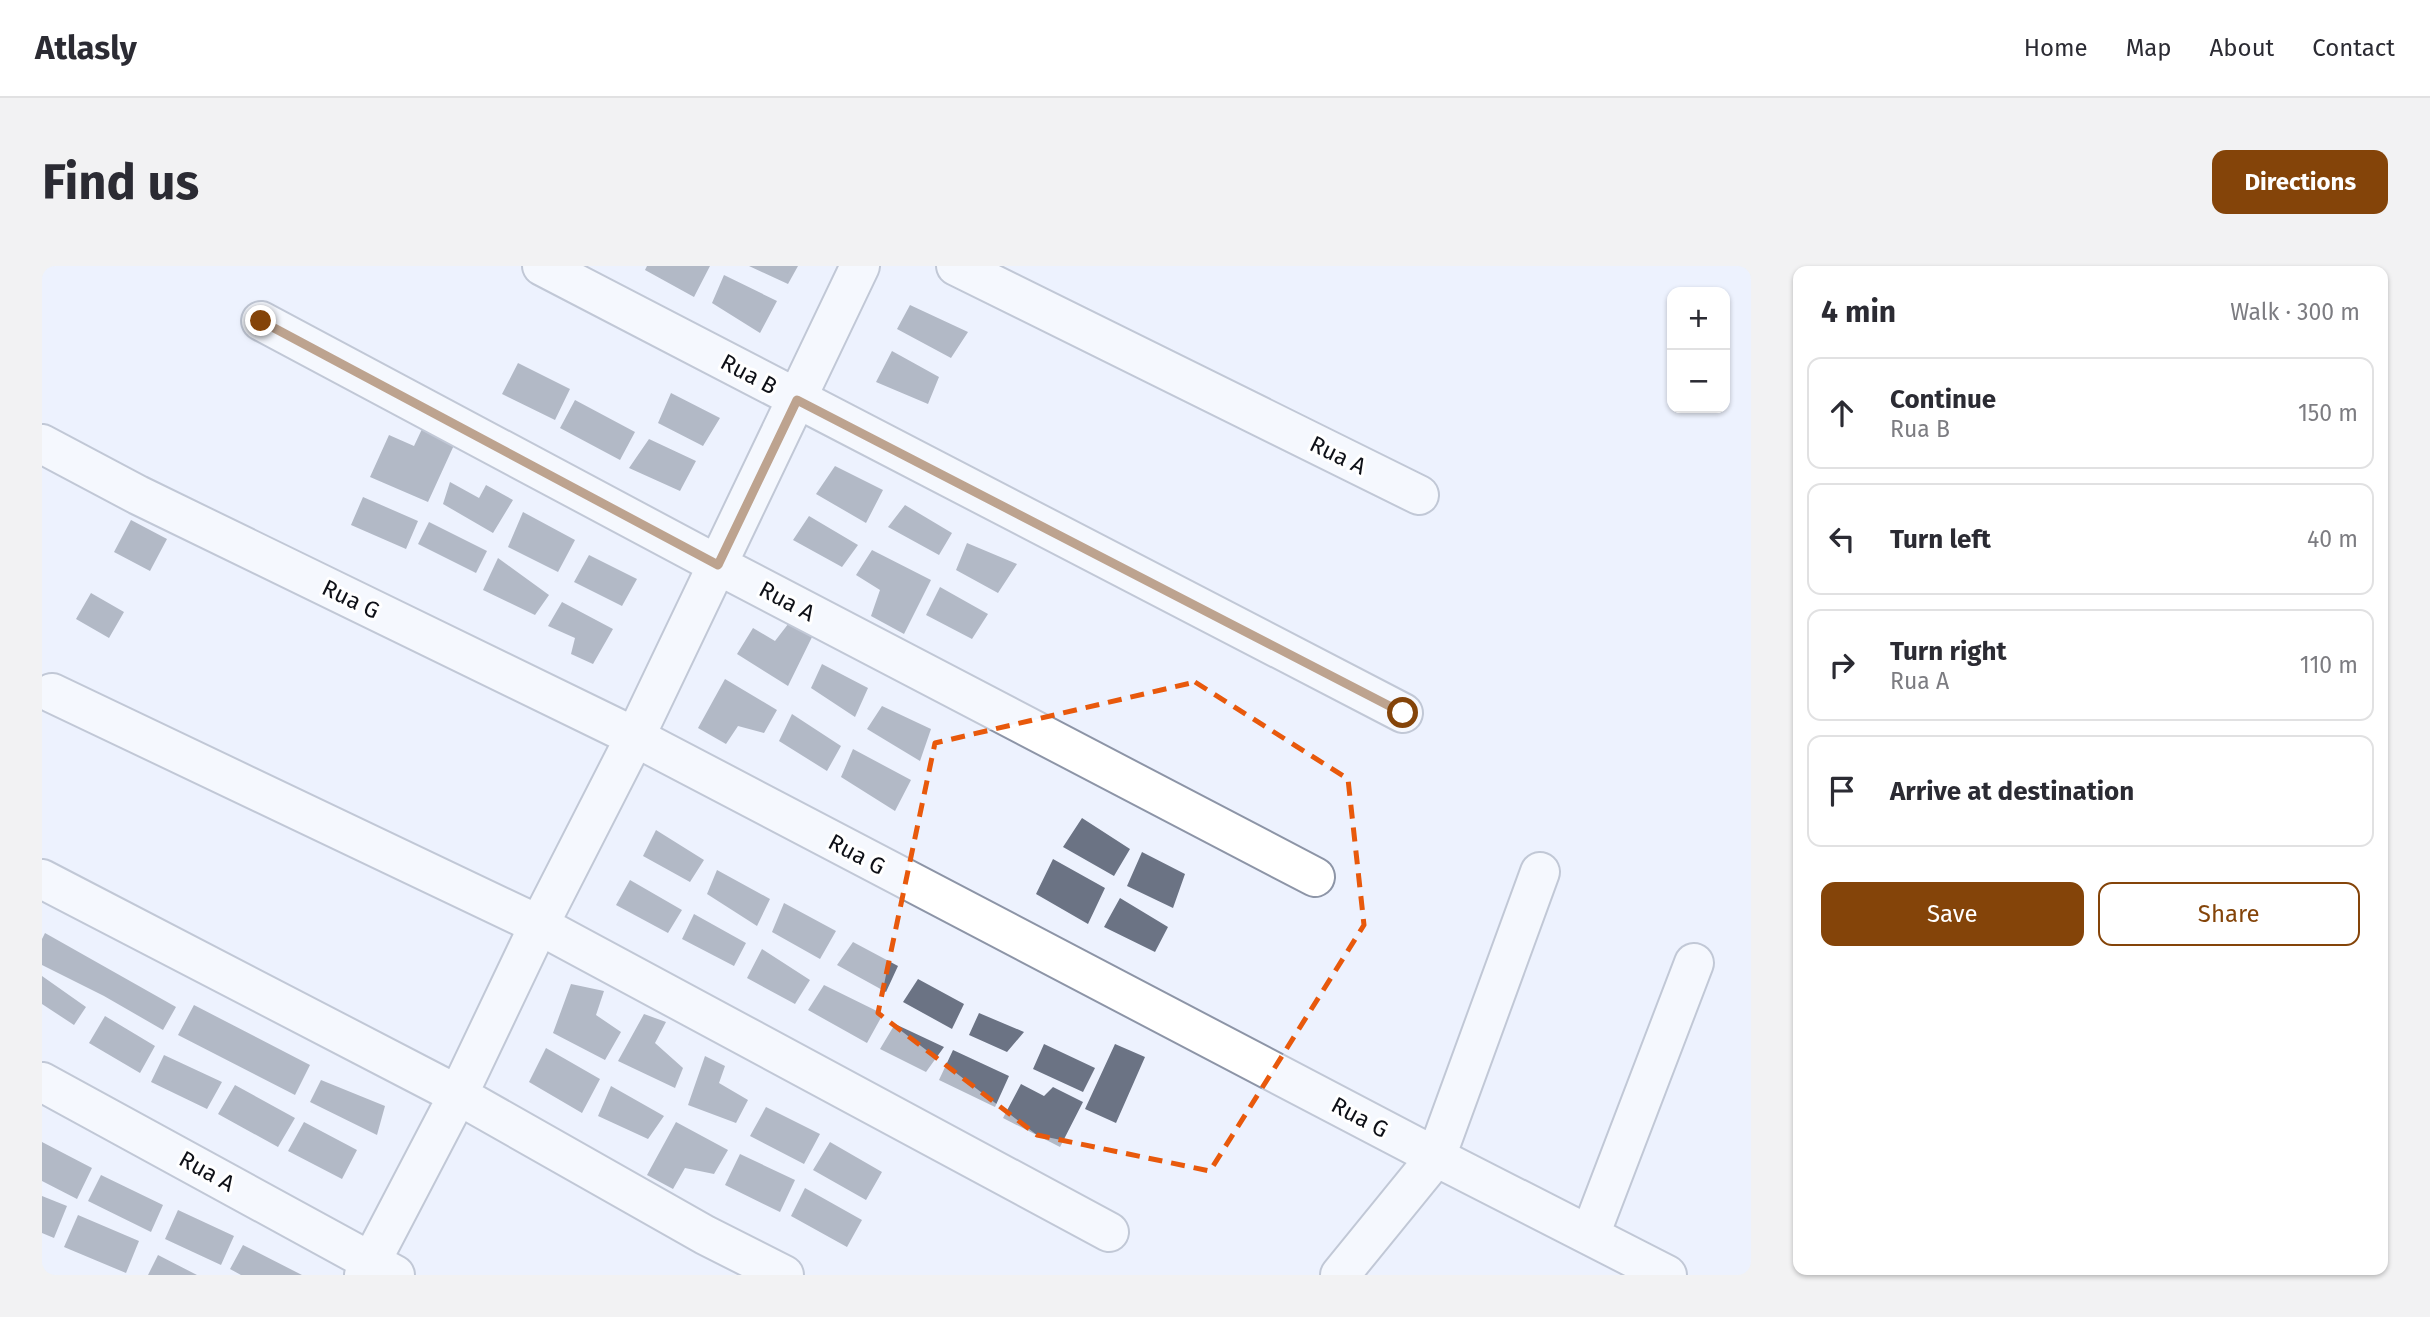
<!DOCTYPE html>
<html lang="en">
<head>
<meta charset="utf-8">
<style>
  :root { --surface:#fff; --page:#f2f2f3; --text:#2b2b33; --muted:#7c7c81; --line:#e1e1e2; --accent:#844409 }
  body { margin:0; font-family:"Fira Sans",sans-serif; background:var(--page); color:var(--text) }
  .controls { position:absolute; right:21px; top:21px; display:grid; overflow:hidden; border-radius:14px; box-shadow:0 2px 5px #0004 }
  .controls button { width:63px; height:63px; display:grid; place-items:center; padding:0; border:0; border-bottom:2px solid var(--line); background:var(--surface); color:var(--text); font:35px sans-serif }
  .stop { position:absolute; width:21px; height:21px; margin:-16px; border:5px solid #844409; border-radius:50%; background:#fff }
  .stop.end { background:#844409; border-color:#fff; box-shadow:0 2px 7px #0008 }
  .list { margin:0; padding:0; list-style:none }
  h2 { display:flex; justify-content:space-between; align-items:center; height:91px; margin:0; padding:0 28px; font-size:30px }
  h2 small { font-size:23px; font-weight:400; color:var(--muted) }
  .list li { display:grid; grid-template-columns:46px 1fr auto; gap:21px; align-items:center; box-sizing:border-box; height:112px; margin:0 14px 14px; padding:0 14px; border:2px solid var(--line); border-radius:14px }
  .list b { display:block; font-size:26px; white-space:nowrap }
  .list p { margin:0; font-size:23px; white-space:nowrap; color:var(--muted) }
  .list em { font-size:23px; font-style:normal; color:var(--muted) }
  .actions { display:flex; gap:14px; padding:21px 28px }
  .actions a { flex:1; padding:16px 0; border:2px solid var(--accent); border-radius:14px; text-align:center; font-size:24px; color:var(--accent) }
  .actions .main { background:var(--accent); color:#fff }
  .icon { flex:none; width:38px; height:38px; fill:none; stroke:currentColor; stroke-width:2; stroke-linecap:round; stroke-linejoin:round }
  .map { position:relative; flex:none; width:1709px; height:1009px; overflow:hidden; border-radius:14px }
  header { display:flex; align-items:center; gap:42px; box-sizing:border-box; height:98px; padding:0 35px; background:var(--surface); border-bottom:2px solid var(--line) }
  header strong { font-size:33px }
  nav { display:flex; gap:38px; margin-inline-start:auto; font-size:24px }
  .intro { display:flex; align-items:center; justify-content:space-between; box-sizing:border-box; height:168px; padding:0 42px }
  h1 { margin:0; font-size:49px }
  .button { padding:18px 32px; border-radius:14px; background:var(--accent); color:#fff; font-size:24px; font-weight:700 }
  main { display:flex; gap:42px; padding:0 42px }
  aside { flex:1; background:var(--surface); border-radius:14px; box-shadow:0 2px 5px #0004 }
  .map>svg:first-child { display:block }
  .building { fill:#6b7384 }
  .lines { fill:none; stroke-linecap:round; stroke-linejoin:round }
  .minor-casing { stroke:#8d95a7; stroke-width:42 }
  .minor { stroke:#fff; stroke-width:38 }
  .route { stroke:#844409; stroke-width:9 }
  .marked { fill:none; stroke:#e8590c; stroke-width:5; stroke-dasharray:14 9; stroke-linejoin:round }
  .labels { text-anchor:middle; stroke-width:6; stroke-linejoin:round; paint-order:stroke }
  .street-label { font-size:23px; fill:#0e1017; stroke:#fff }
</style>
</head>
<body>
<header>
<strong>Atlasly</strong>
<nav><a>Home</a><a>Map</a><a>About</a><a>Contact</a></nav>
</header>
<div class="intro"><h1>Find us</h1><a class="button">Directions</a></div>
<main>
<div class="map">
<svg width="1709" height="1009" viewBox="0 0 1709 1009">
  <rect width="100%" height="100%" fill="#edf2fe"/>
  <path class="building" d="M605 0H668L652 31 603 4Z
    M707 0H756L746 18Z
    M682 9 735 35 718 67 670 37Z
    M868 39 926 66 909 92 855 63Z
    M850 85 897 111 886 138 834 116Z
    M476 97 528 123 513 154 460 128Z
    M629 127 678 152 661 180 616 157Z
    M533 134 593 166 578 194 518 162Z
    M380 163 413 177 386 236 328 211 347 169 372 180Z
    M607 173 654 195 638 225 587 202Z
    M793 200 841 224 824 257 774 228Z
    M408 216 437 232 444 219 471 234 451 267 401 238Z
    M321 231 376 255 364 283 309 259Z
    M863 239 910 267 897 289 846 261Z
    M481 246 533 274 516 306 466 281Z
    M767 250 816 279 800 301 751 274Z
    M89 254 125 273 108 305 72 286Z
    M387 256 445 285 434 307 376 278Z
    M925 277 975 298 956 327 914 304Z
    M830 284 889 314 862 368 829 350 838 324 814 309Z
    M547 289 595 313 580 340 532 316Z
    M456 292 507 329 493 349 441 324Z
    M898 321 946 348 930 373 884 349Z
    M49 327 82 346 67 372 34 353Z
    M520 336 571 363 551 398 529 388 533 372 506 360Z
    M750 353 772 367 746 420 695 388 711 362 733 375Z
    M780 398 826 422 813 451 769 422Z
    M683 413 735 444 722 467 696 460 684 478 656 462Z
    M840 440 889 463 878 495 825 463Z
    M750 448 799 480 785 505 737 475Z
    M811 483 869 514 853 545 799 511Z
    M1040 552 1088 583 1072 610 1021 581Z
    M614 564 662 594 648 616 601 590Z
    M1100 586 1143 608 1131 642 1085 620Z
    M1011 593 1063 622 1046 658 994 628Z
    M675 604 728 633 715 660 665 628Z
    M588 614 640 644 626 667 574 639Z
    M1078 632 1126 661 1113 686 1062 661Z
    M742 637 794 665 778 693 730 666Z
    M652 648 704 677 692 700 640 673Z
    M3 667 134 741 121 764 62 730 0 699V673Z
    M811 676 856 700 844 726 795 699Z
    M720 683 768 714 753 738 705 712Z
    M0 710 44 741 32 759 0 738Z
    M876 713 922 738 910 763 861 736Z
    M529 718 562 725 554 749 579 766 563 794 511 767Z
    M782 719 841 748 825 777 766 744Z
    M152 739 268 799 253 829 136 769Z
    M937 747 982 766 965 786 927 769Z
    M602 748 624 756 613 777 641 802 633 822 576 795Z
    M63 750 113 780 98 807 47 777Z
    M853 758 902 781 884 806 838 783Z
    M1002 778 1053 802 1041 826 991 803Z
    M1073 778 1103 791 1074 857 1043 843Z
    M504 782 558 813 540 847 487 816Z
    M911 784 967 810 953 841 897 814Z
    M122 789 180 816 165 843 109 816Z
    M663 790 683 800 677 817 706 834 694 857 646 839Z
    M279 814 343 840 335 869 268 836Z
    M979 818 1002 830 1011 821 1041 836 1018 881 961 852Z
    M193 819 253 852 236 881 176 848Z
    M569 820 622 850 606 873 556 850Z
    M724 841 778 868 762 898 708 870Z
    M262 856 315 884 300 913 246 885Z
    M634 856 686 884 672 908 643 902 631 923 605 909Z
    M0 876 50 902 35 933 0 915Z
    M788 876 840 906 824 934 771 904Z
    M698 888 753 914 738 946 683 919Z
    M59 909 121 939 109 966 46 935Z
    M763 922 820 954 805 981 749 950Z
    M0 930 25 940 12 972 0 967Z
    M136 944 192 970 179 999 123 973Z
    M36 949 97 975 84 1007 22 981Z
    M201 979 260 1009H199L188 1003Z
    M116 989 155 1009H106Z"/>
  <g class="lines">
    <g class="minor-casing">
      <path id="minor" d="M500 0 1361 447
        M914 0 1377 229
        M219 55 676 299 1273 611
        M0 178 96 229 593 471 1394 891 1625 1009
        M10 427 497 659 1067 966
        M0 613 416 829 663 969 742 1009
        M0 816 353 1009
        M1548 969 1652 697
        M322 1009 416 829 497 659 593 471 818 0
        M1298 1009 1394 891 1498 606"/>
    </g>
    <use href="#minor" class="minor"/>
  </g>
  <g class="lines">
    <path class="route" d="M219 55 676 299 755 134 1361 447"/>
  </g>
  <path d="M0 0H1709V1009H0ZM1153 416 1306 513 1322 659 1168 905 995 869 836 747 893 477Z" fill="#edf2fe" fill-opacity=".55" fill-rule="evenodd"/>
  <path class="marked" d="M1153 416 1306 513 1322 659 1168 905 995 869 836 747 893 477Z"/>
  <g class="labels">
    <g class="street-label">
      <text transform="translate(707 108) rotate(28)" y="8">Rua B</text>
      <text transform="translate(1296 189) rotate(26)" y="8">Rua A</text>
      <text transform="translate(309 333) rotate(26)" y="8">Rua G</text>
      <text transform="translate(745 335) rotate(28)" y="8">Rua A</text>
      <text transform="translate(815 588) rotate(28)" y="8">Rua G</text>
      <text transform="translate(1318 851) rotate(28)" y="8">Rua G</text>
      <text transform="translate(165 905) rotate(29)" y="8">Rua A</text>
    </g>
  </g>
</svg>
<div class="controls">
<button>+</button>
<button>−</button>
</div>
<div class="stop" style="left:1361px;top:447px"></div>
<div class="stop end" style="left:219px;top:55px"></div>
</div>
<aside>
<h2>4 min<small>Walk · 300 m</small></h2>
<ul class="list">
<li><svg class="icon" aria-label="ahead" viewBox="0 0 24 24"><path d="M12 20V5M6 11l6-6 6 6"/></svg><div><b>Continue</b><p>Rua B</p></div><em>150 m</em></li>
<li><svg class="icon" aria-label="left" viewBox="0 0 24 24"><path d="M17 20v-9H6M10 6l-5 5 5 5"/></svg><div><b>Turn left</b></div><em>40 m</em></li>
<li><svg class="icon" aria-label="right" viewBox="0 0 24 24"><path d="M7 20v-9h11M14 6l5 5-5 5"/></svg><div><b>Turn right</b><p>Rua A</p></div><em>110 m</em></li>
<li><svg class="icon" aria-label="arrive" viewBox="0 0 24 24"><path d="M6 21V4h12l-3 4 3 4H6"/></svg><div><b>Arrive at destination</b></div></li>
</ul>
<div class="actions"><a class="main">Save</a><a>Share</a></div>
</aside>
</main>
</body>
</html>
